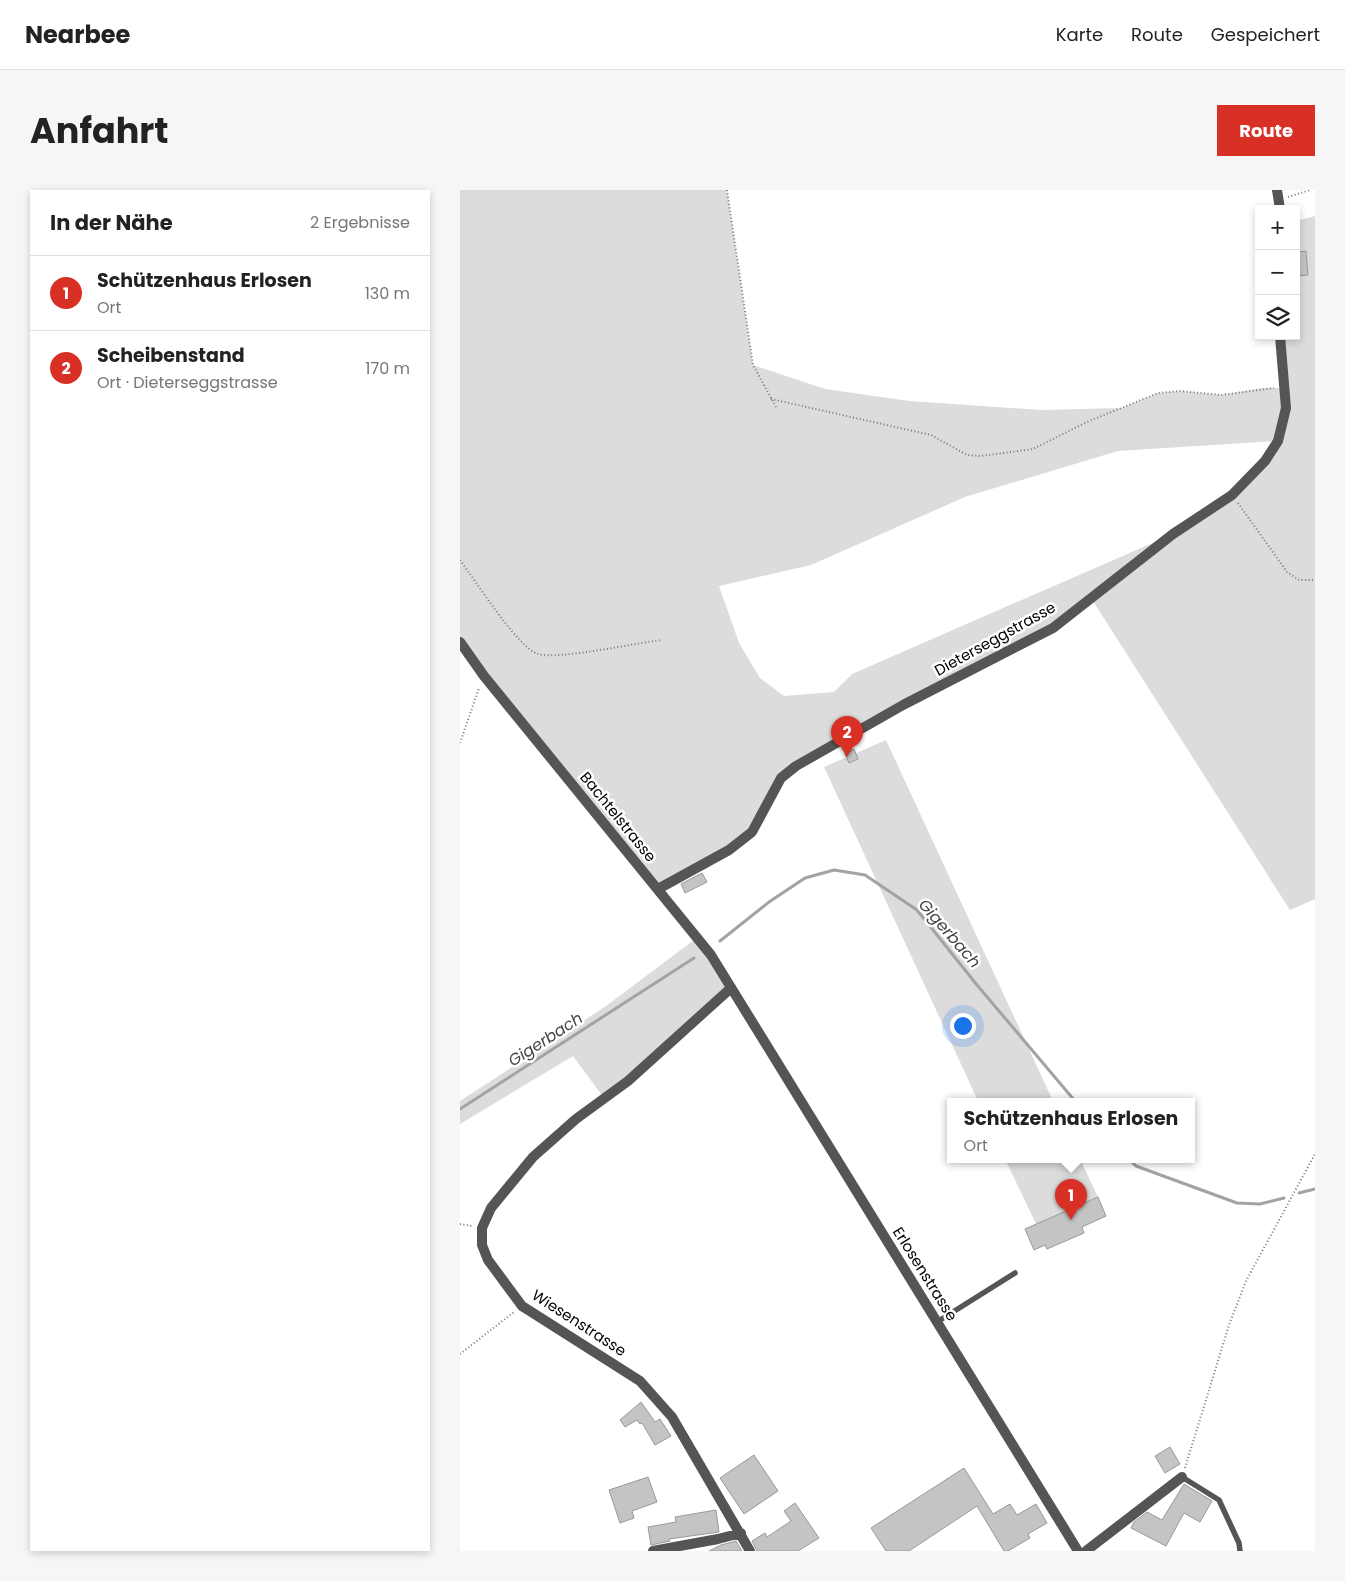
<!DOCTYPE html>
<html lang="de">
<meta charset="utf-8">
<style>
:root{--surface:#fff;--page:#f6f6f6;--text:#222;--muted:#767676;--line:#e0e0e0;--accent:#d93025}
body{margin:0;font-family:Poppins,sans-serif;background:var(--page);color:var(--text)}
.controls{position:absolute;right:15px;top:15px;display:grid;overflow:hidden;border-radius:0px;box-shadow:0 2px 8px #0003}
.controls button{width:45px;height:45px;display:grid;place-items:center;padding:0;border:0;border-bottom:1px solid var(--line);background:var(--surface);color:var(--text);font:25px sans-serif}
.you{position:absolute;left:502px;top:835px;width:18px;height:18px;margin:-12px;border:4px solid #fff;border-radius:50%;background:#1a73e8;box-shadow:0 0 0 8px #1a73e833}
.badge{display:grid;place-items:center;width:32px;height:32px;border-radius:50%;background:var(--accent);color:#fff;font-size:16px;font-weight:700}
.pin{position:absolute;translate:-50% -41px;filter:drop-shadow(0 1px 2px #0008)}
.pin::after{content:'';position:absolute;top:26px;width:18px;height:15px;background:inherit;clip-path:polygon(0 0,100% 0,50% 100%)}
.popup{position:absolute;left:487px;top:908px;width:248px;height:65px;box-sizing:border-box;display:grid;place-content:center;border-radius:0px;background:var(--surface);filter:drop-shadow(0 1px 4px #0005);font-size:16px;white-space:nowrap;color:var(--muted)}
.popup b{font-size:19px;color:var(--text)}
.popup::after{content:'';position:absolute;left:50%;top:100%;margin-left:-10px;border:10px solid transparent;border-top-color:var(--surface)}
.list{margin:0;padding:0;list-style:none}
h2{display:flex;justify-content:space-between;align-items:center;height:65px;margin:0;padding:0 20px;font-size:21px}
h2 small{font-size:16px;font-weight:400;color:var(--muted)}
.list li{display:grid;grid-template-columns:32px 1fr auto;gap:15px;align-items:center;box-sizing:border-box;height:75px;padding:0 20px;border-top:1px solid var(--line)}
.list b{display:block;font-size:19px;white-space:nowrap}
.list p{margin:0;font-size:16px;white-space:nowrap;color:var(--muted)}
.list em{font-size:16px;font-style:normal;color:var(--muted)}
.icon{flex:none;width:28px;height:28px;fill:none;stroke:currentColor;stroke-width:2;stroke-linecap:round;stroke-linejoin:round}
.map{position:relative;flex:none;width:855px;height:1361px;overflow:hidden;border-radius:0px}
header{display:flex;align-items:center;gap:30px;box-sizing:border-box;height:70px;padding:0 25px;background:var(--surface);border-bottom:1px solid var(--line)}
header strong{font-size:24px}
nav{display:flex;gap:28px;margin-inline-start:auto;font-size:18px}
.intro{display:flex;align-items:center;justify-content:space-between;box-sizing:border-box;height:120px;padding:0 30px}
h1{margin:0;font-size:35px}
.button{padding:12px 22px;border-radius:0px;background:var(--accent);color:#fff;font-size:18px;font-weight:700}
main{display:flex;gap:30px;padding:0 30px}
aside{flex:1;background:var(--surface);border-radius:0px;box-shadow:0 2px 8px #0003}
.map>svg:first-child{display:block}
</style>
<header>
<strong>Nearbee</strong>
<nav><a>Karte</a><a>Route</a><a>Gespeichert</a></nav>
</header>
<div class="intro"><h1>Anfahrt</h1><a class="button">Route</a></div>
<main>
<aside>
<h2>In der Nähe<small>2 Ergebnisse</small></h2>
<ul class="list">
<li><span class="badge">1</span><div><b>Schützenhaus Erlosen</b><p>Ort</p></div><em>130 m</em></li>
<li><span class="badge">2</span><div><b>Scheibenstand</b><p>Ort · Dieterseggstrasse</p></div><em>170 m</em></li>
</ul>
</aside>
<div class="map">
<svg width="855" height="1361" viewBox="0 0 855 1361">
<rect width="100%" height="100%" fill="#fff"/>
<path fill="#dcdcdc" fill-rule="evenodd" d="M0 0H267L293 175 365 199 449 211 581 220 662 218 698 203 720 201 761 205 803 198H824L820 146H836V31L855 26V709L830 720 631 408 593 438 443 515 321 588 292 642 198 699 0 452ZM817 251 772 305 713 344 392 484 374 502 324 506 300 488 279 453 259 396 351 375 505 307 658 261Z
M426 550 593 911H518L364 577Z
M238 747 271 798 144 908 113 866 0 934V911L146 816Z
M545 969H620L638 1007 576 1034Z"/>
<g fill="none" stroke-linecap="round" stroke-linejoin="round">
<path stroke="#a3a3a3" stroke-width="3" d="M260 751 309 712 345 688 374 680 405 685 457 720 517 795 615 911
M0 919 234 768
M669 969 676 976 777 1013 800 1014 824 1008
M839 1003 855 999"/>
</g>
<path fill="#c4c4c4" stroke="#999" d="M846 61 848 85 836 86V62Z
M394 559 398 569 389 573 385 564Z
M242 683 247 692 225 703 221 694Z
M638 1007 646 1026 622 1037 624 1043 587 1059 585 1055 574 1060 565 1039Z
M181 1212 195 1232 200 1229 211 1246 195 1255 182 1233 180 1234 177 1230 165 1237 160 1230Z
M710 1257 720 1274 705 1283 695 1266Z
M294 1265 318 1301 284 1324 260 1288Z
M504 1278 533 1324 550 1314 557 1325 576 1314 587 1333 568 1344 570 1348 548 1361H544L517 1316 449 1361H426L411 1338Z
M188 1287 197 1312 172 1321 174 1328 160 1333 149 1300Z
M724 1294 752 1311 740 1332 724 1323 706 1356 671 1338 674 1332 687 1322 702 1330Z
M335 1313 359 1348 338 1361H297L292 1351 305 1343 307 1347 331 1331 324 1321Z
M256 1320 259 1342 209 1349 210 1351 191 1355 188 1337 216 1332 215 1327Z
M276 1351 282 1361H249L261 1355Z"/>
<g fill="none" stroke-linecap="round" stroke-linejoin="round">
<path stroke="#777" stroke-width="2" stroke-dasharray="1 2.5" stroke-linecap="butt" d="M267 0 293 175 316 217
M828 7 850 0
M311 209 471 245 507 265 521 266 573 259 627 232 698 203 720 201 761 205 814 198
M778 313 827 382 839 390H855
M0 370C15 390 58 458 78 464 98 470 176 453 201 450
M0 553 19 498
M0 1034 12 1036
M0 1164 54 1122
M725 1278 769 1135 786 1091 855 964"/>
<path stroke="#555" stroke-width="5.5" d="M477 1132 555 1083
M722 1287 759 1310 779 1353 780 1361"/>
<path stroke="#555" stroke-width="10" d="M817 0 820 19
M198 699 269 660 292 642 321 588 336 576 443 515 593 438 713 344 772 305 805 271 818 251 826 218 820 146
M271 798 168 891 116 929 73 967 31 1018 22 1038V1055L28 1070 62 1116 180 1191 212 1227 290 1361
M193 1361 258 1349 281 1343
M626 1361 722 1287"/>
<path stroke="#555" stroke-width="10" d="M0 452 24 486 251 765 618 1361"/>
</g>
<g text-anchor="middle" stroke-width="5" stroke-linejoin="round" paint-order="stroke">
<g font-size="15" fill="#000" stroke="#fff">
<text transform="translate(535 449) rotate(-29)" y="5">Dieterseggstrasse</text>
<text transform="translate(158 627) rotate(51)" y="5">Bachtelstrasse</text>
<text transform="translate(465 1084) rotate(58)" y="5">Erlosenstrasse</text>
<text transform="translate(119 1133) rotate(33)" y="5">Wiesenstrasse</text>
</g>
<g font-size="16" font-style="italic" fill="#444" stroke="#fff">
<text transform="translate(490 743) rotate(49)" y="6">Gigerbach</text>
<text transform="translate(85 849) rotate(-33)" y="6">Gigerbach</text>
</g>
</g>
</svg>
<div class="controls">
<button>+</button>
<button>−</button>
<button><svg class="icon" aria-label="layers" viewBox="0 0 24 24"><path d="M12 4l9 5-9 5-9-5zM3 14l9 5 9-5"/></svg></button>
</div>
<div class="you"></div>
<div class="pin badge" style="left:611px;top:1030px">1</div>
<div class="popup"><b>Schützenhaus Erlosen</b>Ort</div>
<div class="pin badge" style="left:387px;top:567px">2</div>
</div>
</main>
